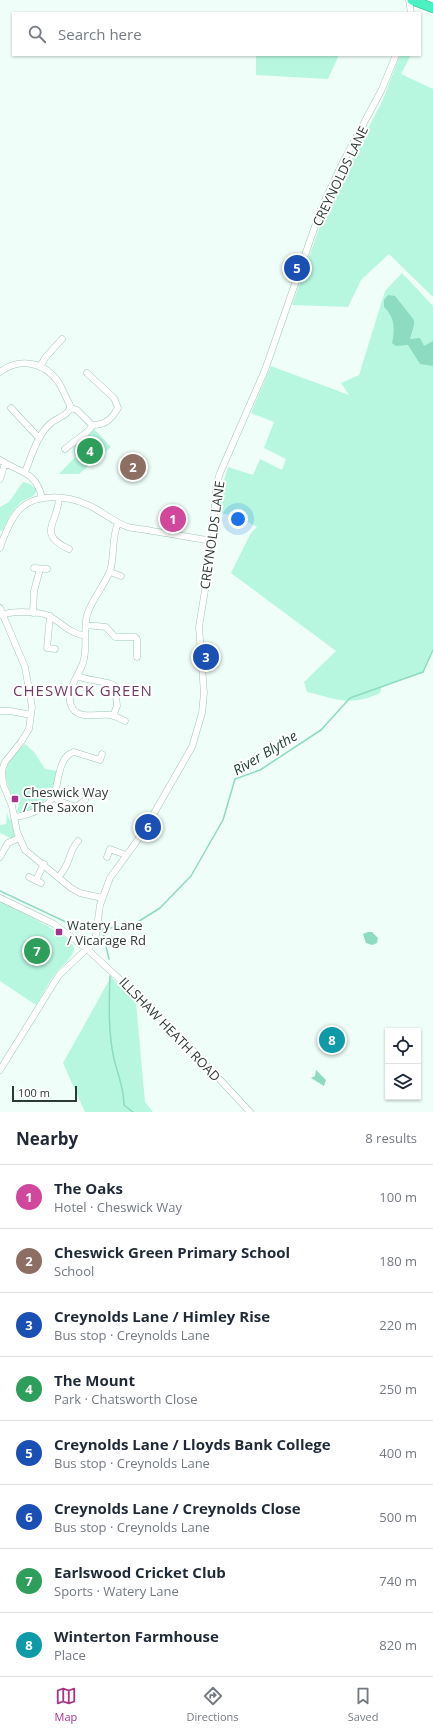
<!DOCTYPE html>
<meta charset="utf-8">
<style>
:root{--surface:#fff;--page:#f2f2f3;--text:#1f2937;--muted:#747a83;--line:#e0e1e3;--accent:#a6338d}
body{margin:0;font-family:"Open Sans",sans-serif;background:var(--page);color:var(--text)}
.controls{position:absolute;right:12px;bottom:12px;display:grid;overflow:hidden;border-radius:0px;box-shadow:0 1px 3px #0004}
.controls button{width:36px;height:36px;display:grid;place-items:center;padding:0;border:0;border-bottom:1px solid var(--line);background:var(--surface);color:var(--text);font:20px sans-serif}
.scale{position:absolute;left:12px;bottom:10px;width:65px;box-sizing:border-box;padding-left:4px;border:2px solid #2b3a35;border-top:0;font-size:11px;line-height:14px;white-space:nowrap;color:#2b3a35;-webkit-text-stroke:3px #fff;paint-order:stroke}
.you{position:absolute;left:238px;top:519px;width:14px;height:14px;margin:-10px;border:3px solid #fff;border-radius:50%;background:#1a73e8;box-shadow:0 0 0 6px #1a73e833}
.badge{display:grid;place-items:center;width:26px;height:26px;border-radius:50%;background:var(--accent);color:#fff;font-size:13px;font-weight:700}
.pin{position:absolute;translate:-50% -50%;border:2px solid #fff;box-shadow:0 1px 4px #0006}
.list{margin:0;padding:0;list-style:none}
h2{display:flex;justify-content:space-between;align-items:center;height:52px;margin:0;padding:0 16px;font-size:17px}
h2 small{font-size:13px;font-weight:400;color:var(--muted)}
.list li{display:grid;grid-template-columns:26px 1fr auto;gap:12px;align-items:center;box-sizing:border-box;height:64px;padding:0 16px;border-top:1px solid var(--line)}
.list b{display:block;font-size:15px;white-space:nowrap}
.list p{margin:0;font-size:13px;white-space:nowrap;color:var(--muted)}
.list em{font-size:13px;font-style:normal;color:var(--muted)}
.icon{flex:none;width:22px;height:22px;fill:none;stroke:currentColor;stroke-width:2;stroke-linecap:round;stroke-linejoin:round}
.map{position:relative;flex:none;width:433px;height:1112px;overflow:hidden}
.search{position:absolute;background:var(--surface);box-shadow:0 1px 3px #0004;left:12px;right:12px;top:12px;height:44px;display:flex;align-items:center;gap:10px;box-sizing:border-box;padding:0 14px;border-radius:0px;color:var(--muted);font-size:15px}
.sheet{height:564px;background:var(--surface)}
nav{display:flex;justify-content:space-around;align-items:center;box-sizing:border-box;height:56px;border-top:1px solid var(--line);background:var(--surface);font-size:11px;color:var(--muted)}
nav a{display:grid;justify-items:center;gap:2px}
nav .on{color:var(--accent)}
.map>svg:first-child{display:block}
</style>
<div class="map">
<svg width="433" height="1112" viewBox="0 0 433 1112">
<rect width="100%" height="100%" fill="#effef8"/>
<path fill="#b7f7e0" d="M256 55H339L328 79 256 75Z
M400 55H411L401 74 433 89V297L389 254 361 280 348 307 292 305 327 206 382 102Z
M402 273 433 306V650L423 672 382 686 380 693C350 707 337 699 307 692L304 682 336 651 231 573 251 533 257 527 238 517 221 513 222 487 228 467 253 475 260 459 282 470 286 459 264 448 274 422 251 413 271 366 349 395 341 383 359 375 385 291Z
M94 429 111 447 79 474H59L75 457 73 448Z
M23 482 30 484 36 489V492C33 498 26 498 21 502 12 510 7 521 2 531H0V507L9 502Z
M25 744 34 752 45 769 58 771C52 792 44 812 19 813L17 811 19 804 14 795 12 796C0 769 6 763 25 744Z
M7 813 9 819 12 820 15 835 13 839 0 833V825L6 824Z
M0 902C12 908 75 936 74 949 72 959 61 966 55 974 48 983 42 995 36 1005L0 981Z
M111 977 136 1003 145 1102 153 1112H85L63 1063Z"/>
<path fill="#8ddbc0" d="M388 295 395 296 414 320V325L410 339 420 338 424 346 433 341V366L420 364 408 345 396 346 392 343C395 330 395 317 384 307V300Z
M368 932H372L378 938 377 943 372 945 366 943 363 934Z
M316 1070 326 1080 324 1086 311 1078 315 1076Z"/>
<g fill="none" stroke-linecap="round" stroke-linejoin="round">
<path stroke="#8ddbc0" stroke-width="1.5" d="M0 891 85 931
M109 959 102 929 133 925 160 908 191 876 223 820 235 779 260 770 321 730 350 698 423 672 433 650
M110 976C109 1004 108 1032 114 1059 118 1075 124 1088 124 1105L133 1112"/>
<g stroke="#a0c5b7" stroke-width="7">
<path id="minor" d="M409 0 411 13
M40 367 45 358 62 339
M0 372C20 357 45 362 59 383 63 390 66 398 70 405 71 415 58 417 51 423 37 435 32 455 25 472
M11 408 39 438
M71 408 77 410 92 425C105 425 111 420 118 408L114 398 87 373
M65 449C72 442 91 432 92 425
M0 460C20 473 36 471 42 498
M0 479 5 463
M59 498C58 523 36 534 69 549
M118 523C111 540 115 555 110 571 104 586 92 599 87 615 83 631 88 647 83 663 78 677 63 694 73 709 81 720 99 713 111 715 116 716 120 719 125 721
M0 548C4 536 10 520 19 510 36 492 68 496 88 505 102 511 113 522 128 527 136 529 144 529 152 531 172 534 193 538 213 541
M34 568 47 569
M110 572 121 576
M0 608 25 667 32 707 29 729 21 742 5 762 2 770 3 784 12 806 17 832 25 850 71 888 80 893 102 898
M33 613 34 591 40 569
M2 615C11 611 40 611 49 616 62 623 69 633 85 636
M50 616 47 648 55 649
M86 625 106 627 115 637H135L137 639V657
M77 676C88 681 109 681 115 686L117 706 113 716
M0 711H10L31 715
M54 797 59 801 76 807 85 800
M14 817C27 816 49 808 54 795 59 783 58 756 74 752L100 760 102 754
M0 857 8 843 19 838
M107 857 110 849 126 855
M59 876C71 864 68 852 78 841
M29 877 41 883
M36 880 44 864
M0 898 54 924 87 949 170 1026 250 1112
M0 1070 59 975 93 943 96 935 100 905 110 878 142 834 192 747 202 713 204 693 199 627 213 541 216 486 220 473 265 370 321 209 342 164 382 89 396 55"/>
</g>
<g stroke="#3eb191" stroke-width="10">
<path id="highway" d="M412 0 433 8"/>
</g>
<use href="#minor" stroke="#fff" stroke-width="6"/>
<use href="#highway" stroke="#49f1c3" stroke-width="9"/>
</g>
<g fill="#a6338d" stroke="#fff" stroke-width="1.5">
<rect x="11" y="795" width="8" height="8" rx="2"/>
<rect x="55" y="928" width="8" height="8" rx="2"/>
</g>
<g text-anchor="middle" stroke-width="4" stroke-linejoin="round" paint-order="stroke">
<g font-size="13" fill="#2b3a35" stroke="#fff">
<text transform="translate(340 176) rotate(-64)" y="5">CREYNOLDS LANE</text>
<text transform="translate(212 535) rotate(-82)" y="5">CREYNOLDS LANE</text>
<text transform="translate(170 1029) rotate(46)" y="5">ILLSHAW HEATH ROAD</text>
</g>
<g font-size="13" fill="#2b3a35" stroke="#fff" text-anchor="start">
<text x="23" y="797">Cheswick Way<tspan x="23" dy="15">/ The Saxon</tspan></text>
<text x="67" y="930">Watery Lane<tspan x="67" dy="15">/ Vicarage Rd</tspan></text>
</g>
<g font-size="14" font-style="italic" fill="#1c4034" stroke="#fff">
<text transform="translate(265 753) rotate(-31)" y="5">River Blythe</text>
</g>
<g font-size="15" letter-spacing="1" fill="#733964" stroke="#fff">
<text x="83" y="696">CHESWICK GREEN</text>
</g>
</g>
</svg>
<div class="controls">
<button><svg class="icon" aria-label="locate" viewBox="0 0 24 24"><circle cx="12" cy="12" r="6"/><path d="M12 2v4M12 18v4M2 12h4M18 12h4"/></svg></button>
<button><svg class="icon" aria-label="layers" viewBox="0 0 24 24"><path d="M12 4l9 5-9 5-9-5zM3 14l9 5 9-5"/></svg></button>
</div>
<div class="scale">100 m</div>
<div class="you"></div>
<div class="pin badge" style="left:173px;top:519px;background:#d1479c">1</div>
<div class="pin badge" style="left:133px;top:467px;background:#8d6e63">2</div>
<div class="pin badge" style="left:206px;top:657px;background:#1a4fb4">3</div>
<div class="pin badge" style="left:90px;top:451px;background:#2e9e5b">4</div>
<div class="pin badge" style="left:297px;top:268px;background:#1a4fb4">5</div>
<div class="pin badge" style="left:148px;top:827px;background:#1a4fb4">6</div>
<div class="pin badge" style="left:37px;top:951px;background:#2e9e5b">7</div>
<div class="pin badge" style="left:332px;top:1040px;background:#0f9aa8">8</div>
<div class="search"><svg class="icon" aria-label="search" viewBox="0 0 24 24"><circle cx="10" cy="10" r="6"/><path d="M15 15l6 6"/></svg>Search here</div>
</div>
<section class="sheet">
<h2>Nearby<small>8 results</small></h2>
<ul class="list">
<li><span class="badge" style="background:#d1479c">1</span><div><b>The Oaks</b><p>Hotel · Cheswick Way</p></div><em>100 m</em></li>
<li><span class="badge" style="background:#8d6e63">2</span><div><b>Cheswick Green Primary School</b><p>School</p></div><em>180 m</em></li>
<li><span class="badge" style="background:#1a4fb4">3</span><div><b>Creynolds Lane / Himley Rise</b><p>Bus stop · Creynolds Lane</p></div><em>220 m</em></li>
<li><span class="badge" style="background:#2e9e5b">4</span><div><b>The Mount</b><p>Park · Chatsworth Close</p></div><em>250 m</em></li>
<li><span class="badge" style="background:#1a4fb4">5</span><div><b>Creynolds Lane / Lloyds Bank College</b><p>Bus stop · Creynolds Lane</p></div><em>400 m</em></li>
<li><span class="badge" style="background:#1a4fb4">6</span><div><b>Creynolds Lane / Creynolds Close</b><p>Bus stop · Creynolds Lane</p></div><em>500 m</em></li>
<li><span class="badge" style="background:#2e9e5b">7</span><div><b>Earlswood Cricket Club</b><p>Sports · Watery Lane</p></div><em>740 m</em></li>
<li><span class="badge" style="background:#0f9aa8">8</span><div><b>Winterton Farmhouse</b><p>Place</p></div><em>820 m</em></li>
</ul>
</section>
<nav>
<a class="on"><svg class="icon" aria-label="map" viewBox="0 0 24 24"><path d="M3 6l6-2 6 2 6-2v14l-6 2-6-2-6 2zM9 4v14M15 6v14"/></svg>Map</a>
<a><svg class="icon" aria-label="directions" viewBox="0 0 24 24"><path d="M12 3l9 9-9 9-9-9zM9 14v-3h6M13 9l2 2-2 2"/></svg>Directions</a>
<a><svg class="icon" aria-label="saved" viewBox="0 0 24 24"><path d="M7 4h10v16l-5-4-5 4z"/></svg>Saved</a>
</nav>
